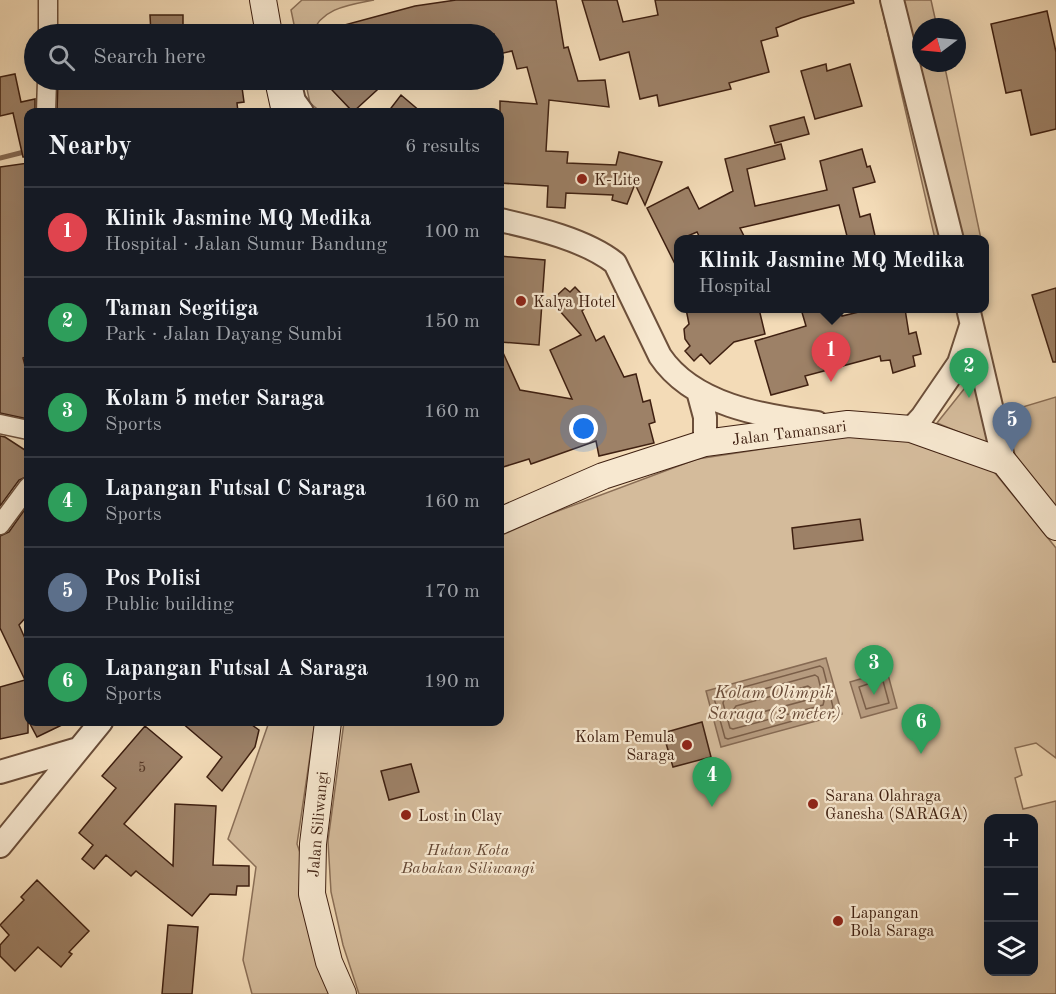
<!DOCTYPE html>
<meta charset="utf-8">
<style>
:root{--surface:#171b24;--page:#242831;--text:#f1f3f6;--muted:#9ea1a6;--line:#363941;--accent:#8c9099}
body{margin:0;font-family:"Old Standard TT",serif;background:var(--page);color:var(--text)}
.controls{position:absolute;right:18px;bottom:18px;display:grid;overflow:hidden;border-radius:12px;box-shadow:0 6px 24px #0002}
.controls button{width:54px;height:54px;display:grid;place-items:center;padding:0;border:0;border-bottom:2px solid var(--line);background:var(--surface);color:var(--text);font:30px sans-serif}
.compass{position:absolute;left:912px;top:18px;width:54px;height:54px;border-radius:50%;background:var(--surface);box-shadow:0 6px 24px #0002;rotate:254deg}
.you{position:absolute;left:584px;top:429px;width:21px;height:21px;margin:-15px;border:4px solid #fff;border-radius:50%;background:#1a73e8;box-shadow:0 0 0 9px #1a73e833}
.badge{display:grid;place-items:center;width:39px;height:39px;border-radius:50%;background:var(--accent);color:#fff;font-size:20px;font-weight:700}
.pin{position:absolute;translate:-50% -50px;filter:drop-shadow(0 2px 3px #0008)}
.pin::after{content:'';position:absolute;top:32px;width:21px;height:18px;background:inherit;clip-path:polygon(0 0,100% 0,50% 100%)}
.popup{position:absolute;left:674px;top:235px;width:315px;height:78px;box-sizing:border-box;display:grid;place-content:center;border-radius:12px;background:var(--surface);filter:drop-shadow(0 2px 4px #0005);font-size:20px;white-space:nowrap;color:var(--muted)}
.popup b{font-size:22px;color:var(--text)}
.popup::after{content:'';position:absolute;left:50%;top:100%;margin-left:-12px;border:12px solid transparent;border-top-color:var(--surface)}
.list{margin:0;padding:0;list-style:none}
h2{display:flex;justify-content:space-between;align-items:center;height:78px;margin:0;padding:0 24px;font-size:26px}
h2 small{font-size:20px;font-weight:400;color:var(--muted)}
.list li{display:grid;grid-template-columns:39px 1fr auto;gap:18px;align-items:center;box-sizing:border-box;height:90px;padding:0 24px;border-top:2px solid var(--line)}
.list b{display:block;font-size:22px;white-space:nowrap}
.list p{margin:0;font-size:20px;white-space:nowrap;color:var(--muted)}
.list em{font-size:20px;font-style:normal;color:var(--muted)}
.icon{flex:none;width:33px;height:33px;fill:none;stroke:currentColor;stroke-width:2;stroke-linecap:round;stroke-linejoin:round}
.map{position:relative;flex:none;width:1056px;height:994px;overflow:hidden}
.search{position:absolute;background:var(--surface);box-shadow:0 6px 24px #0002;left:24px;top:24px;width:480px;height:66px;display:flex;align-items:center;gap:15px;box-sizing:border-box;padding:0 21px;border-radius:33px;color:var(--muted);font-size:22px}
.panel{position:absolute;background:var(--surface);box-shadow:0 6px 24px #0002;left:24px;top:108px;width:480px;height:618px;border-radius:12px}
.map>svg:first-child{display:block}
</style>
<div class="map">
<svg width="1056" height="994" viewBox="0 0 1056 994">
<rect width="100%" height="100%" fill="#f3dbb7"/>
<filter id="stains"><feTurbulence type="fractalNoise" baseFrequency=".00333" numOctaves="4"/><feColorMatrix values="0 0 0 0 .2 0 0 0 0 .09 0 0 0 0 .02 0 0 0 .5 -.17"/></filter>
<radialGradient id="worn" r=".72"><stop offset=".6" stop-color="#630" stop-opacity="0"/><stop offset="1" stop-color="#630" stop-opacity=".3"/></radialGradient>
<path fill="#d4bb9b" stroke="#8a6e56" stroke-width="1.5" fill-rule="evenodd" d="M302 0H374C349 5 321 8 312 34H296L291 10Z
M880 0H896L951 239H935Z
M902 0H931L937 27H921V63H944L981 239H958Z
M305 80H323L353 112H321L310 103Z
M976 374 990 445 937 423Z
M1056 397V528L1004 462 993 416Z
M874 432 908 434 990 467 1056 548V758L1036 743 1015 748 1022 775 1015 778 1023 809 1056 801V994H359L343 945 331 892 328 841 344 722H500V536L542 517 697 459ZM988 818H1034V972H988Z
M269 722H315L297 844 349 994H252L243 960 256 867 228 839Z"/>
<path fill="#b69b7f" stroke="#866a53" stroke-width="1.5" d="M826 658 842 714 721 747 706 691Z
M887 671 897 708 861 718 850 682Z"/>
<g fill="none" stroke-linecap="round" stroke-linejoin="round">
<path stroke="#7a5e48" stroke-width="1.5" d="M820 666 823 668 833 707 832 710 728 739 725 738 714 698 715 695Z
M815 675 818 677 824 701 823 705 733 729 730 728 723 703 724 700Z
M880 680 883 681 889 703 866 709 859 687Z
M808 686 811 688 813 695 811 699 740 718 736 717 734 709 736 706Z"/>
<path stroke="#866a53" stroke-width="5" d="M0 158 28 151"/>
</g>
<path fill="#9d8167" stroke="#3f2011" stroke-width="1.5" d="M456 0H556L564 48 568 47 578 81 605 80 609 107 549 100 546 151 568 152 567 163 616 165 619 152 662 162 645 205 635 184 627 204 612 200 613 195 566 193 565 208 547 207 548 186 500 183V101L537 104 527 67 517 69 512 51 494 55V34H327L326 30 415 6Z
M582 0H617L623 22 658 15 655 0H853L854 3 801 18 776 28 778 36 761 41 769 72 729 83 731 89 659 106 657 95 640 99 629 52 600 60Z
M1047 11 1056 52V129L1031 135 1021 90 1006 93 991 24Z
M150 15H183V34H151Z
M826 64 827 71 850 64 862 106 815 119 801 71Z
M15 74 21 102 35 99V112H28V157H23L13 113 0 116V77Z
M58 80H241L244 102 237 103 238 112H57Z
M332 80H388L353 112 332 90 335 85Z
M401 95 421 112H388Z
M804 117 809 134 775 143 770 126Z
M781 144 785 159 747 169 755 206 827 190 820 161 862 149 867 167 870 166 875 182 853 188 860 217 870 214 876 240H848L839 205 740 228 746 240H701L697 232 678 240V270L647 208 688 187 699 209 733 191 725 159Z
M28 163V356L23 358 28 377V419L0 413V167Z
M500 256 545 260 539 345 500 342Z
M575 287 590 303 582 311 596 341 604 336 624 377 636 374 643 402 650 400 655 422 649 424 654 443 599 456 596 441 531 464 529 459 500 468V346L520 390 572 399 550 350 581 335 551 301 565 288 570 292Z
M1056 288V362H1053L1032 295Z
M686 309H759L765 334 734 342 710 364 701 354 694 361 685 351 690 346 685 339 684 329 689 324Z
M801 309H840L842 316 871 309H905L909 334 916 332 921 354 913 356 915 366 893 373 890 360 881 361 880 356 805 376 808 385 771 395 755 341 806 326Z
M0 436 5 437 28 452V476L19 480 0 506Z
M28 505V615L19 625 28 645V733L0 739V687L25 680 0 628V536L9 532Z
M860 519 863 540 794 549 792 528Z
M29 722H68L37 737Z
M181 722H248L259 730 255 747 222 791 207 777 222 757Z
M702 722 711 757 673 767 663 733Z
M145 726 182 757 124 824 173 866 175 804 216 806 213 865 249 866V886H237L236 895 210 894 192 916 136 871 131 876 106 855 94 869 82 859 93 845 79 833 116 788 102 776Z
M411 764 419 792 389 800 381 771Z
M37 880 89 931 69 952 72 954 61 967 38 947 15 971 0 956V945L9 935 0 925 24 900 21 897Z
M168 925 198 927 192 994H162Z"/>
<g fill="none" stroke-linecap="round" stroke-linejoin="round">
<g stroke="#6c4f3a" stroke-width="21">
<path id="minor" d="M48 34V0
M46 112 47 80
M0 424 28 430
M0 525 28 487"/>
</g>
<g stroke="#6c4f3a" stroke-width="26">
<path id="tertiary" d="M892 0 952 240
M289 80 294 101 302 112
M500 220C536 228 586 240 615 263L660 356C693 405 762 416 817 423
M968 308 1004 462
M698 391 705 417V443
M911 429 922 417 959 363 971 326
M0 772 78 749
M0 846 101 722"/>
</g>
<g stroke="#3f2011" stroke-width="28">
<path id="secondary" d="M263 0 269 34
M278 80 285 112
M500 521 603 476 705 443 848 424 911 429 1004 462 1056 527
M328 722 313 844 312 894 329 962 343 994"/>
</g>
<use href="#minor" stroke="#f7e8d0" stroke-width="18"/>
<use href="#tertiary" stroke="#f7e8d0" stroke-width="22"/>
<use href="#secondary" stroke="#f7e8d0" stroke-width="26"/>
</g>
<g fill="#8f2418" stroke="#f7e8d0" stroke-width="2">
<circle cx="582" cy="179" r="6"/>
<circle cx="521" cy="301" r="6"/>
<circle cx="687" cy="745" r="6"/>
<circle cx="813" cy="804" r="6"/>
<circle cx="406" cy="815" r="6"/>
<circle cx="838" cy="921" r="6"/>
</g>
<g text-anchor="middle" stroke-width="4.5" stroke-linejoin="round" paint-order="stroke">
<g font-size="14" fill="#563826">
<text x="142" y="772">5</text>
</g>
<g font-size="16" fill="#3f2011" stroke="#f7e8d0" text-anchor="start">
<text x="594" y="185">K-Lite</text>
<text x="533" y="307">Kalya Hotel</text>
<text x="675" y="742" text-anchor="end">Kolam Pemula<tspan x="675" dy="18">Saraga</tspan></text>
<text x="825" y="801">Sarana Olahraga<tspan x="825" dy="18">Ganesha (SARAGA)</tspan></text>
<text x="418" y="821">Lost in Clay</text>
<text x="850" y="918">Lapangan<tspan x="850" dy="18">Bola Saraga</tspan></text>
</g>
<g font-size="16" fill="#3f2011" stroke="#f7e8d0">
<text transform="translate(789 432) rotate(-7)" y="6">Jalan Tamansari</text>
<text transform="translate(317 824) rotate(-85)" y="6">Jalan Siliwangi</text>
</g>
<g font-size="16" font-style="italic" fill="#644734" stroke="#f7e8d0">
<text x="468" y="855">Hutan Kota<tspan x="468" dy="18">Babakan Siliwangi</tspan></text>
</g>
<g font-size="18" font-style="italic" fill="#694b38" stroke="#f7e8d0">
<text x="774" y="698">Kolam Olimpik<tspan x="774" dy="21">Saraga (2 meter)</tspan></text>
</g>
</g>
<rect width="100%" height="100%" filter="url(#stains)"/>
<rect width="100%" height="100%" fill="url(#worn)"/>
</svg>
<div class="controls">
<button>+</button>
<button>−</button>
<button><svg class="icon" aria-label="layers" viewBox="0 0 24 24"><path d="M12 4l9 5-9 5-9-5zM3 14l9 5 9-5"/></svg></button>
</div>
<svg class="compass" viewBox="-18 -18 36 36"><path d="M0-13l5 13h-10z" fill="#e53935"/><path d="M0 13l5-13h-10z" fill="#9ea1a6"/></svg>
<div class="you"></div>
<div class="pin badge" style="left:831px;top:382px;background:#e0444e">1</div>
<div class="popup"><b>Klinik Jasmine MQ Medika</b>Hospital</div>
<div class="pin badge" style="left:969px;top:398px;background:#2e9e5b">2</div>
<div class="pin badge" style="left:874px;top:695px;background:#2e9e5b">3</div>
<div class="pin badge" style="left:712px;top:807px;background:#2e9e5b">4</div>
<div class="pin badge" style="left:1012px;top:452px;background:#5c6f8a">5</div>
<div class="pin badge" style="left:921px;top:754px;background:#2e9e5b">6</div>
<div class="search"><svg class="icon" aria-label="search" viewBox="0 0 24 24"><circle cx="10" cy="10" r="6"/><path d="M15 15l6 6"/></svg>Search here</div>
<section class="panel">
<h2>Nearby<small>6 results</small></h2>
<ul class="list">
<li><span class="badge" style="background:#e0444e">1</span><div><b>Klinik Jasmine MQ Medika</b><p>Hospital · Jalan Sumur Bandung</p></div><em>100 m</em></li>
<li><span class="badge" style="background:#2e9e5b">2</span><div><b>Taman Segitiga</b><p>Park · Jalan Dayang Sumbi</p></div><em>150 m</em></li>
<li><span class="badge" style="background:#2e9e5b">3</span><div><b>Kolam 5 meter Saraga</b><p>Sports</p></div><em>160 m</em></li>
<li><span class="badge" style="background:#2e9e5b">4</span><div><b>Lapangan Futsal C Saraga</b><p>Sports</p></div><em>160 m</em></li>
<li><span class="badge" style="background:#5c6f8a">5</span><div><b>Pos Polisi</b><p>Public building</p></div><em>170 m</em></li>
<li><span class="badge" style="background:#2e9e5b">6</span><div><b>Lapangan Futsal A Saraga</b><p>Sports</p></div><em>190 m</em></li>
</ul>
</section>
</div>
